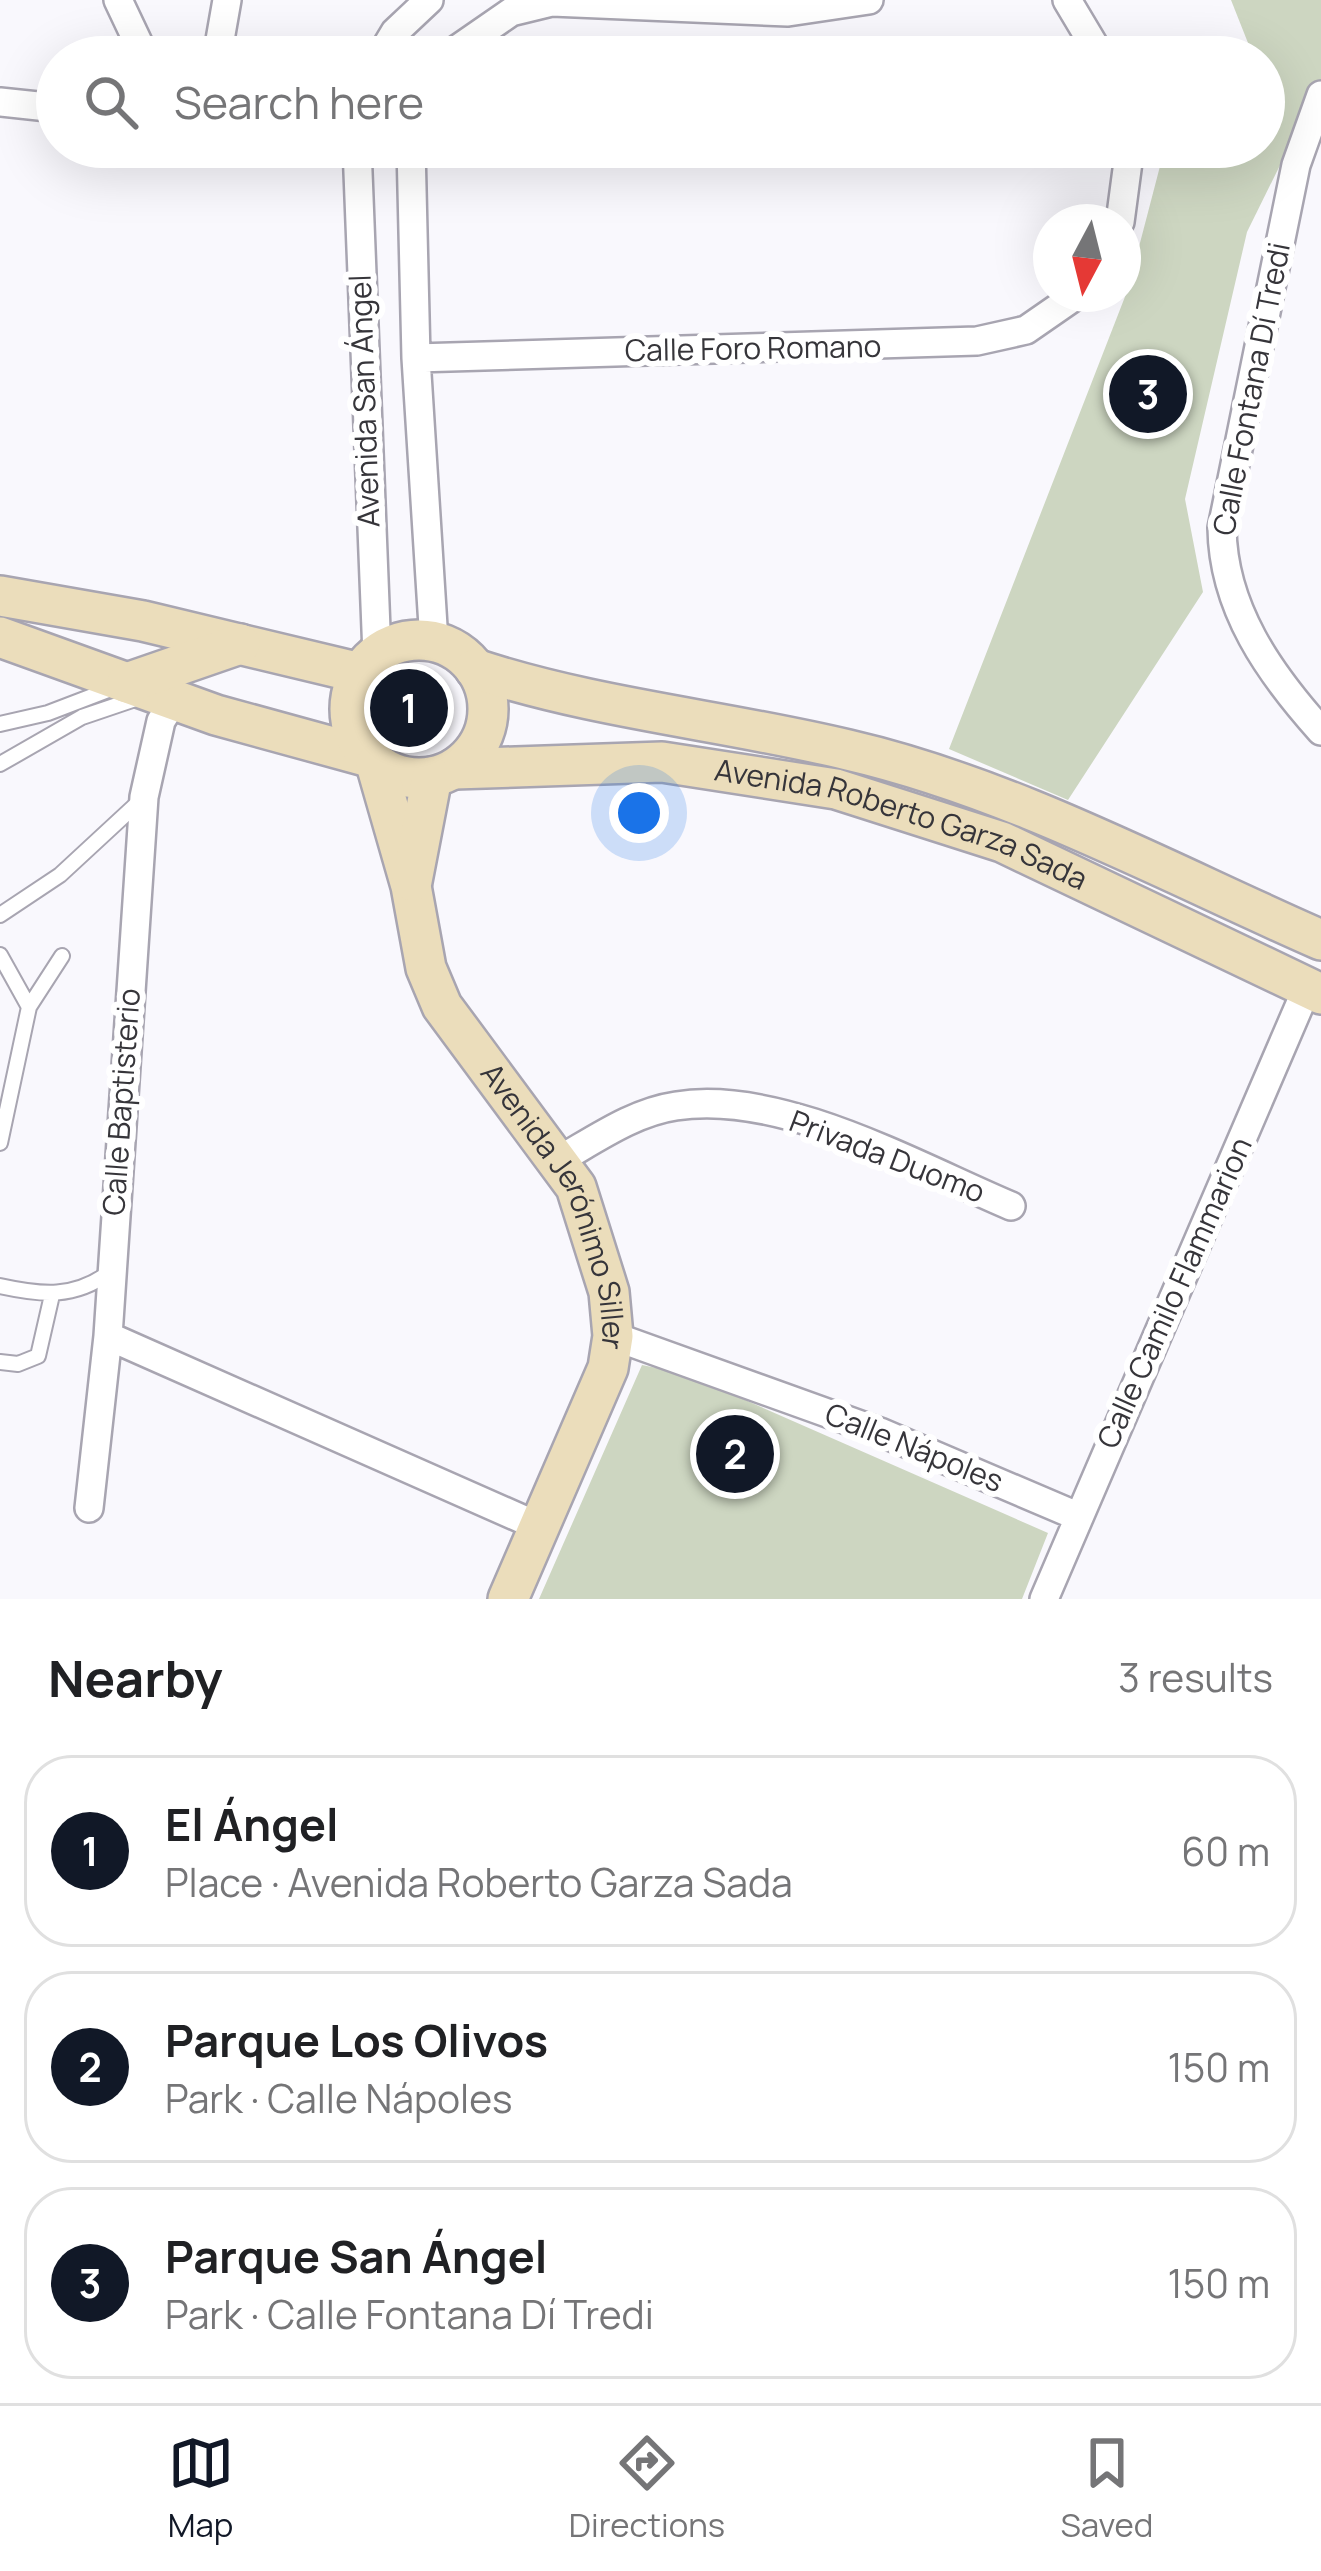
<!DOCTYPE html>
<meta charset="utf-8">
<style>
:root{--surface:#fff;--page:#f2f2f2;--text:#202124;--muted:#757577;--line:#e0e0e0;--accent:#111827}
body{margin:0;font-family:Manrope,sans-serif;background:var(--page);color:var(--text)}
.compass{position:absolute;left:1033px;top:204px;width:108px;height:108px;border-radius:50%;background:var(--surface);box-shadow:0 12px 48px #0002;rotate:187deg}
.you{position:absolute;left:639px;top:813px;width:42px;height:42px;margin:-30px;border:9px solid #fff;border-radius:50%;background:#1a73e8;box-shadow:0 0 0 18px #1a73e833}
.badge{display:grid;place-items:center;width:78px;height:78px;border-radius:50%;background:var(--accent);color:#fff;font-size:39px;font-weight:700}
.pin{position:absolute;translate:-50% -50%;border:6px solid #fff;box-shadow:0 3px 12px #0006}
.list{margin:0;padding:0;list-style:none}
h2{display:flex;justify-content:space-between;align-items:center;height:156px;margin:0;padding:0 48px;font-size:51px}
h2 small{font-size:39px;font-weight:400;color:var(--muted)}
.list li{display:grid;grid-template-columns:78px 1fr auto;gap:36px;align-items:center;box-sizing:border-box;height:192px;margin:0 24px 24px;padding:0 24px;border:3px solid var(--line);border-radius:48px}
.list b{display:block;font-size:45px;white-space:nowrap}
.list p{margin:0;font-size:39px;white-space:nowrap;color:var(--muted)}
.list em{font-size:39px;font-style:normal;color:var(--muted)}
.icon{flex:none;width:66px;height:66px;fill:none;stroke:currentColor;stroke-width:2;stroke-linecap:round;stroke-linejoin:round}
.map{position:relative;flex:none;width:1321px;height:1599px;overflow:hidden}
.search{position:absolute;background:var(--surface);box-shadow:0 12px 48px #0002;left:36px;right:36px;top:36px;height:132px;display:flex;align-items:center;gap:30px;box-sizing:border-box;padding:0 42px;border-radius:66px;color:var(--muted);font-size:45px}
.sheet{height:804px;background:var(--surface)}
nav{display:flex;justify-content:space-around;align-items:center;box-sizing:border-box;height:168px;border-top:3px solid var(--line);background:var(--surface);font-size:33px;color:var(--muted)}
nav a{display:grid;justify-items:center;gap:6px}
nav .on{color:var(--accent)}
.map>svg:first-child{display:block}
</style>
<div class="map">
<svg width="1321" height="1599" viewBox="0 0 1321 1599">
<rect width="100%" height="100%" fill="#f9f8fd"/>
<path fill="#cdd6c1" d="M1231 0H1321V82L1247 232 1185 499 1203 592 1068 800 949 749 1128 289 1165 147H1264V57H1248L1252 53Z
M642 1365 686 1374 1048 1533 1022 1599H539Z"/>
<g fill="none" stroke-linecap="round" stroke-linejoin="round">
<g stroke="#a8a5b1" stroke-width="18">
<path id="lane" d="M0 724 48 713 116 687
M0 764 82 717 141 697
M0 915 60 875 140 801
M0 955 29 1007
M0 1143 29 1007 62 956
M0 1286C41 1295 74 1299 110 1272
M0 1362 18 1364 38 1356 52 1295"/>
</g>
<g stroke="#a8a5b1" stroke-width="32">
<path id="street" d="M118 0 145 57
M1067 0 1101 57
M217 57 227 0
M380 57 395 32 429 0
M446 57 511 12 552 2 788 12 869 0
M1321 95 1296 165 1222 528C1223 608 1269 673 1321 731
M0 102 57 108
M357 147 377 655
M411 147 416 358 434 642
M1120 222 1130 147
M416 358 977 341 1026 330 1078 294
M559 1160C596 1139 634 1112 676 1106 781 1089 916 1166 1011 1206
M108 1336 540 1527
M613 1336 880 1432 1077 1516
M89 1508 108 1336 144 797 161 721 174 700
M1044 1599 1307 988"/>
</g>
<g stroke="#a8a5b1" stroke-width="44">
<g id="secondary">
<path d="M0 596 143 621 360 673"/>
<path d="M0 637 216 715 369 757"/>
<circle cx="419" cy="709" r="69"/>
<path d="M475 669C597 709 723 720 848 750 1012 788 1168 873 1321 940"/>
<path d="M127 683 240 644"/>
<path id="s1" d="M376 764 411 886 426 968 442 1006 576 1187 609 1292 613 1336 608 1368 508 1599"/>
<path id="s2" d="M454 769 662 762 836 789 1002 842 1321 994"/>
<path d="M412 881 432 777"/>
</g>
</g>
<use href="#lane" stroke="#fff" stroke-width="14"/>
<use href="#street" stroke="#fff" stroke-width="27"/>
<use href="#secondary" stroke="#ebddbb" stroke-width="39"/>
</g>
<g text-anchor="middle" stroke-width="12" stroke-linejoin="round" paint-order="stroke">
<g font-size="30" fill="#36353a" stroke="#fff">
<text transform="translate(753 349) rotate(-1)" y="10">Calle Foro Romano</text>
<text transform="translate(1252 389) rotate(-79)" y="10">Calle Fontana Dí Tredi</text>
<text transform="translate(365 401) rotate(-92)" y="10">Avenida San Ángel</text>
<text dy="10" stroke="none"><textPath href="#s2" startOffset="456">Avenida Roberto Garza Sada</textPath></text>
<text transform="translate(122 1102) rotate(-86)" y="10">Calle Baptisterio</text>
<text transform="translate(887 1157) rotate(21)" y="10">Privada Duomo</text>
<text dy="10" stroke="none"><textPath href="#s1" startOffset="486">Avenida Jerónimo Siller</textPath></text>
<text transform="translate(1175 1293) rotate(-66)" y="10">Calle Camilo Flammarion</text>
<text transform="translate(914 1448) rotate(22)" y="10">Calle Nápoles</text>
</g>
</g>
</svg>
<svg class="compass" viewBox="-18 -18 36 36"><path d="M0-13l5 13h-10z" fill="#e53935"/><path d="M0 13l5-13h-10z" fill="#757577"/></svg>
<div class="you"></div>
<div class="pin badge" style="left:409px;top:708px">1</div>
<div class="pin badge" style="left:735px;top:1454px">2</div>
<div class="pin badge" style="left:1148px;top:394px">3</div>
<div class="search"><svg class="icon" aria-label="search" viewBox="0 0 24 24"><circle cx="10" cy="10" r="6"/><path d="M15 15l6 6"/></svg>Search here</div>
</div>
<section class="sheet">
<h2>Nearby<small>3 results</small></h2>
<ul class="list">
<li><span class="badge">1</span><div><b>El Ángel</b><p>Place · Avenida Roberto Garza Sada</p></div><em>60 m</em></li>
<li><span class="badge">2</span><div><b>Parque Los Olivos</b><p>Park · Calle Nápoles</p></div><em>150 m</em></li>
<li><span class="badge">3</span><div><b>Parque San Ángel</b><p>Park · Calle Fontana Dí Tredi</p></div><em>150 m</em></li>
</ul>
</section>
<nav>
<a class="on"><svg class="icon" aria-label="map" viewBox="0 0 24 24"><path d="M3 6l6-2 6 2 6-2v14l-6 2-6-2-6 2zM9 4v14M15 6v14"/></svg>Map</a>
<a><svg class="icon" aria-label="directions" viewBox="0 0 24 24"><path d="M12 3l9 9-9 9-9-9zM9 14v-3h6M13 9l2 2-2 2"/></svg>Directions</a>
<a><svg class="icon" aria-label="saved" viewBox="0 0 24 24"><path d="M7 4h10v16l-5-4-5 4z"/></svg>Saved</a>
</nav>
